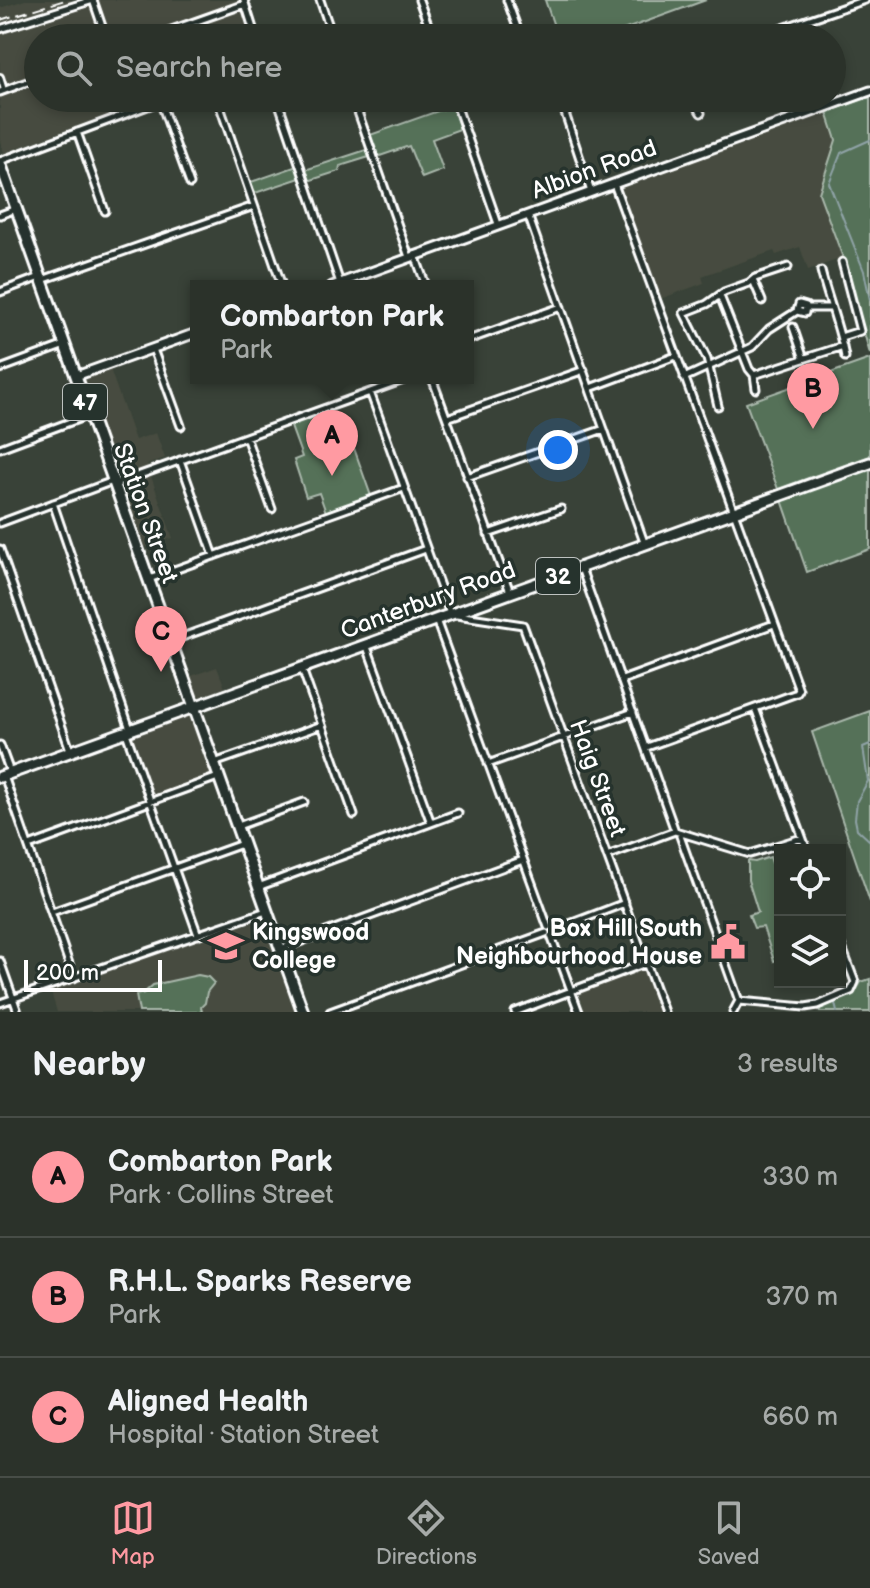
<!DOCTYPE html>
<meta charset="utf-8">
<style>
:root{--surface:#2b322a;--page:#373e36;--text:#f1f3f6;--muted:#a6aaa8;--line:#474d47;--accent:#ff9aa2}
body{margin:0;font-family:"Balsamiq Sans",sans-serif;background:var(--page);color:var(--text)}
.controls{position:absolute;right:24px;bottom:24px;display:grid;overflow:hidden;border-radius:0px;box-shadow:0 4px 12px #0003}
.controls button{width:72px;height:72px;display:grid;place-items:center;padding:0;border:0;border-bottom:2px solid var(--line);background:var(--surface);color:var(--text);font:40px sans-serif}
.scale{position:absolute;left:24px;bottom:20px;width:138px;box-sizing:border-box;padding-left:8px;border:4px solid #fff;border-top:0;font-size:22px;line-height:28px;white-space:nowrap;color:#fff;-webkit-text-stroke:6px #26332d;paint-order:stroke}
.you{position:absolute;left:558px;top:450px;width:28px;height:28px;margin:-20px;border:6px solid #fff;border-radius:50%;background:#1a73e8;box-shadow:0 0 0 12px #1a73e833}
.badge{display:grid;place-items:center;width:52px;height:52px;border-radius:50%;background:var(--accent);color:#111;font-size:26px;font-weight:700}
.pin{position:absolute;translate:-50% -66px;filter:drop-shadow(0 2px 4px #0008)}
.pin::after{content:'';position:absolute;top:42px;width:28px;height:24px;background:inherit;clip-path:polygon(0 0,100% 0,50% 100%)}
.popup{position:absolute;left:190px;top:280px;width:284px;height:104px;box-sizing:border-box;display:grid;place-content:center;border-radius:0px;background:var(--surface);filter:drop-shadow(0 2px 6px #0005);font-size:26px;white-space:nowrap;color:var(--muted)}
.popup b{font-size:30px;color:var(--text)}
.popup::after{content:'';position:absolute;left:50%;top:100%;margin-left:-16px;border:16px solid transparent;border-top-color:var(--surface)}
.list{margin:0;padding:0;list-style:none}
h2{display:flex;justify-content:space-between;align-items:center;height:104px;margin:0;padding:0 32px;font-size:34px}
h2 small{font-size:26px;font-weight:400;color:var(--muted)}
.list li{display:grid;grid-template-columns:52px 1fr auto;gap:24px;align-items:center;box-sizing:border-box;height:120px;padding:0 32px;border-top:2px solid var(--line)}
.list b{display:block;font-size:30px;white-space:nowrap}
.list p{margin:0;font-size:26px;white-space:nowrap;color:var(--muted)}
.list em{font-size:26px;font-style:normal;color:var(--muted)}
.icon{flex:none;width:44px;height:44px;fill:none;stroke:currentColor;stroke-width:2;stroke-linecap:round;stroke-linejoin:round}
.map{position:relative;flex:none;width:870px;height:1012px;overflow:hidden}
.search{position:absolute;background:var(--surface);box-shadow:0 4px 12px #0003;left:24px;right:24px;top:24px;height:88px;display:flex;align-items:center;gap:20px;box-sizing:border-box;padding:0 28px;border-radius:44px;color:var(--muted);font-size:30px}
.sheet{height:464px;background:var(--surface)}
nav{display:flex;justify-content:space-around;align-items:center;box-sizing:border-box;height:112px;border-top:2px solid var(--line);background:var(--surface);font-size:22px;color:var(--muted)}
nav a{display:grid;justify-items:center;gap:4px}
nav .on{color:var(--accent)}
.map>svg:first-child{display:block}
</style>
<div class="map">
<svg width="870" height="1012" viewBox="0 0 870 1012">
<rect width="100%" height="100%" fill="#394238"/>
<filter id="ink" filterUnits="userSpaceOnUse"><feTurbulence type="fractalNoise" baseFrequency=".0125" numOctaves="2"/><feDisplacementMap in="SourceGraphic" scale="16" xChannelSelector="R" yChannelSelector="G"/><feConvolveMatrix kernelMatrix="1 2 1 2 8 2 1 2 1" color-interpolation-filters="sRGB"/></filter>
<g filter="url(#ink)">
<path fill="#464c3f" d="M25 0H238L251 38H38V98H153L4 153 0 141V8Z
M827 112 836 140 819 193 843 258 808 270 800 247 776 255 774 251 702 276 704 283 660 299 621 186Z
M110 369 135 440 156 433 165 458 147 465 173 538 143 548 84 378Z
M217 667 225 688 199 697 195 694 188 677Z
M189 712 212 776 152 797 131 734Z
M257 921 263 923 295 1012H57L50 989Z
M644 968 660 1012H585L579 993Z"/>
<path fill="#547158" stroke="#aab8ac" stroke-width="2" d="M545 0H706L601 38H558Z
M870 97V354L843 258 819 193 836 140 827 112Z
M452 106 460 129 432 139 443 170 422 178 409 146 377 157 370 135Z
M366 150 369 157 340 166 339 171 305 182 303 177 252 194 248 183 300 165 302 171Z
M870 359V456L778 489 746 403Z
M318 411 331 444 350 437 372 499 327 515 319 493 306 497 294 460 302 457 289 421Z
M870 468V549L807 572 782 500Z
M870 711V902L812 732Z
M770 857 780 886V959L774 961 763 927 754 928 749 915 758 912 748 880V861L755 862Z
M198 975 208 977 214 983 207 992 205 1003 201 1007 202 1012H139L136 995 144 993 153 985Z
M870 979V1012H820L818 1005 854 994 861 982Z"/>
<g fill="none" stroke-linecap="round" stroke-linejoin="round">
<path stroke="#90a3a7" stroke-width="2" d="M870 140 841 153 829 183 864 271 870 300
M870 744 863 747 868 781 857 801 855 819 857 829 870 841
M834 999 837 1012"/>
<g stroke="#fff" stroke-width="10">
<path id="pedestrian" d="M0 77 4 90"/>
</g>
<g stroke="#fff" stroke-width="11">
<path id="minor" d="M244 0 256 38
M320 0 333 38
M419 0 433 38
M507 0 521 38
M0 29 93 0 106 38
M149 38 245 4
M754 38 865 0
M0 92 38 78
M217 98 282 286
M277 98 340 283
M353 98 409 257
M454 98 498 224
M560 98 591 192
M692 98 701 113
M160 101 190 184
M563 104 581 98
M77 132 105 211
M0 161 169 98
M614 184 799 690 797 693 647 747
M0 215 16 209
M528 215 645 545
M415 255 426 286
M821 271C828 299 840 329 845 357
M42 280 254 206
M753 280 762 301
M0 292 40 277
M720 296 749 369 754 375 756 389
M807 308H831
M793 327 804 359
M841 337 860 331 842 262
M468 340 561 307
M153 349 181 426
M0 369 65 345
M754 375 843 346
M432 378 510 592
M684 378 752 347 769 329 797 311 799 304 806 306 805 313 797 311
M590 388 676 356
M370 392 450 614 523 625 664 1012
M718 406 707 359 684 313 707 304 724 292 749 283 755 278 788 267
M447 418 584 370
M246 437 272 509
M0 448 89 415
M180 460 214 556
M467 477 604 429
M115 484 409 378
M53 503 130 729
M0 523 113 481
M488 534 561 509
M0 549 70 750
M581 568 675 831
M149 579 404 488
M436 620 548 927
M171 641 426 549
M366 644 431 823
M302 669 354 815
M622 680 774 624
M755 708 807 850
M126 733 198 935
M0 745 10 772
M214 763 322 725
M488 764 633 712
M4 776 74 978
M238 826 304 802
M681 833 680 836 739 1001
M29 846 218 777
M607 856 675 831 750 854 802 838
M258 887 458 813
M52 912 242 844
M554 930 625 903
M551 936 579 1012
M280 949 523 860
M0 961 18 1012
M739 1001 805 1007 818 1005 851 991 855 982 840 942
M0 1003 266 911
M330 1012 546 933
M515 1012 646 963
M733 1012 739 1001"/>
</g>
<g stroke="#fff" stroke-width="13">
<path id="tertiary" d="M332 286 870 91
M76 376 196 333"/>
</g>
<g stroke="#fff" stroke-width="15">
<path id="primary" d="M0 163 303 1012
M0 777 870 463"/>
</g>
<use href="#pedestrian" stroke="#26332d" stroke-width="4"/>
<use href="#minor" stroke="#26332d" stroke-width="5"/>
<use href="#tertiary" stroke="#26332d" stroke-width="7"/>
<use href="#primary" stroke="#26332d" stroke-width="9"/>
<path stroke="#fff" stroke-width="2" stroke-dasharray="12 6" stroke-linecap="butt" d="M0 20 65 0"/>
</g>
</g>
<defs>
<g id="civic-bare" transform="scale(2.76)"><path d="M-.6-6.5H3V-4.5H.6V-3L4-1V1h2V6H-6V1h2V-1L-.6-3ZM-1.2 2.5V6h2.4V2.5Z" fill="#ff9aa2" stroke="#26332d" stroke-width="2.5" paint-order="stroke"/></g>
<g id="school-bare" transform="scale(2.76)"><path d="M0-5L7-2L0 1L-7-2ZM-4 1L0 2.5L4 1V4Q0 6-4 4Z" fill="#ff9aa2" stroke="#26332d" stroke-width="2.5" paint-order="stroke"/></g>
</defs>
<g fill-rule="evenodd">
<use href="#civic-bare" x="728" y="942"/>
<use href="#school-bare" x="226" y="946"/>
</g>
<g text-anchor="middle" stroke-width="7" stroke-linejoin="round" paint-order="stroke">
<g fill="#26332d" stroke="#bec2c0" stroke-width="2">
<rect x="63" y="384" width="44" height="36" rx="6"/>
<rect x="536" y="558" width="44" height="36" rx="6"/>
</g>
<g font-size="22" font-weight="bold" fill="#fff">
<text x="85" y="410">47</text>
<text x="558" y="584">32</text>
</g>
<g font-size="24" fill="#fff" stroke="#26332d">
<text transform="translate(594 169) rotate(-20)" y="8">Albion Road</text>
<text transform="translate(146 513) rotate(70)" y="8">Station Street</text>
<text transform="translate(428 600) rotate(-20)" y="8">Canterbury Road</text>
<text transform="translate(598 778) rotate(70)" y="8">Haig Street</text>
</g>
<g font-size="24" font-weight="bold" fill="#fff" stroke="#26332d" text-anchor="end">
<text x="702" y="936">Box Hill South<tspan x="702" dy="28">Neighbourhood House</tspan></text>
<text x="252" y="940" text-anchor="start">Kingswood<tspan x="252" dy="28">College</tspan></text>
</g>
</g>
</svg>
<div class="controls">
<button><svg class="icon" aria-label="locate" viewBox="0 0 24 24"><circle cx="12" cy="12" r="6"/><path d="M12 2v4M12 18v4M2 12h4M18 12h4"/></svg></button>
<button><svg class="icon" aria-label="layers" viewBox="0 0 24 24"><path d="M12 4l9 5-9 5-9-5zM3 14l9 5 9-5"/></svg></button>
</div>
<div class="scale">200 m</div>
<div class="you"></div>
<div class="pin badge" style="left:332px;top:476px">A</div>
<div class="popup"><b>Combarton Park</b>Park</div>
<div class="pin badge" style="left:813px;top:429px">B</div>
<div class="pin badge" style="left:161px;top:672px">C</div>
<div class="search"><svg class="icon" aria-label="search" viewBox="0 0 24 24"><circle cx="10" cy="10" r="6"/><path d="M15 15l6 6"/></svg>Search here</div>
</div>
<section class="sheet">
<h2>Nearby<small>3 results</small></h2>
<ul class="list">
<li><span class="badge">A</span><div><b>Combarton Park</b><p>Park · Collins Street</p></div><em>330 m</em></li>
<li><span class="badge">B</span><div><b>R.H.L. Sparks Reserve</b><p>Park</p></div><em>370 m</em></li>
<li><span class="badge">C</span><div><b>Aligned Health</b><p>Hospital · Station Street</p></div><em>660 m</em></li>
</ul>
</section>
<nav>
<a class="on"><svg class="icon" aria-label="map" viewBox="0 0 24 24"><path d="M3 6l6-2 6 2 6-2v14l-6 2-6-2-6 2zM9 4v14M15 6v14"/></svg>Map</a>
<a><svg class="icon" aria-label="directions" viewBox="0 0 24 24"><path d="M12 3l9 9-9 9-9-9zM9 14v-3h6M13 9l2 2-2 2"/></svg>Directions</a>
<a><svg class="icon" aria-label="saved" viewBox="0 0 24 24"><path d="M7 4h10v16l-5-4-5 4z"/></svg>Saved</a>
</nav>
